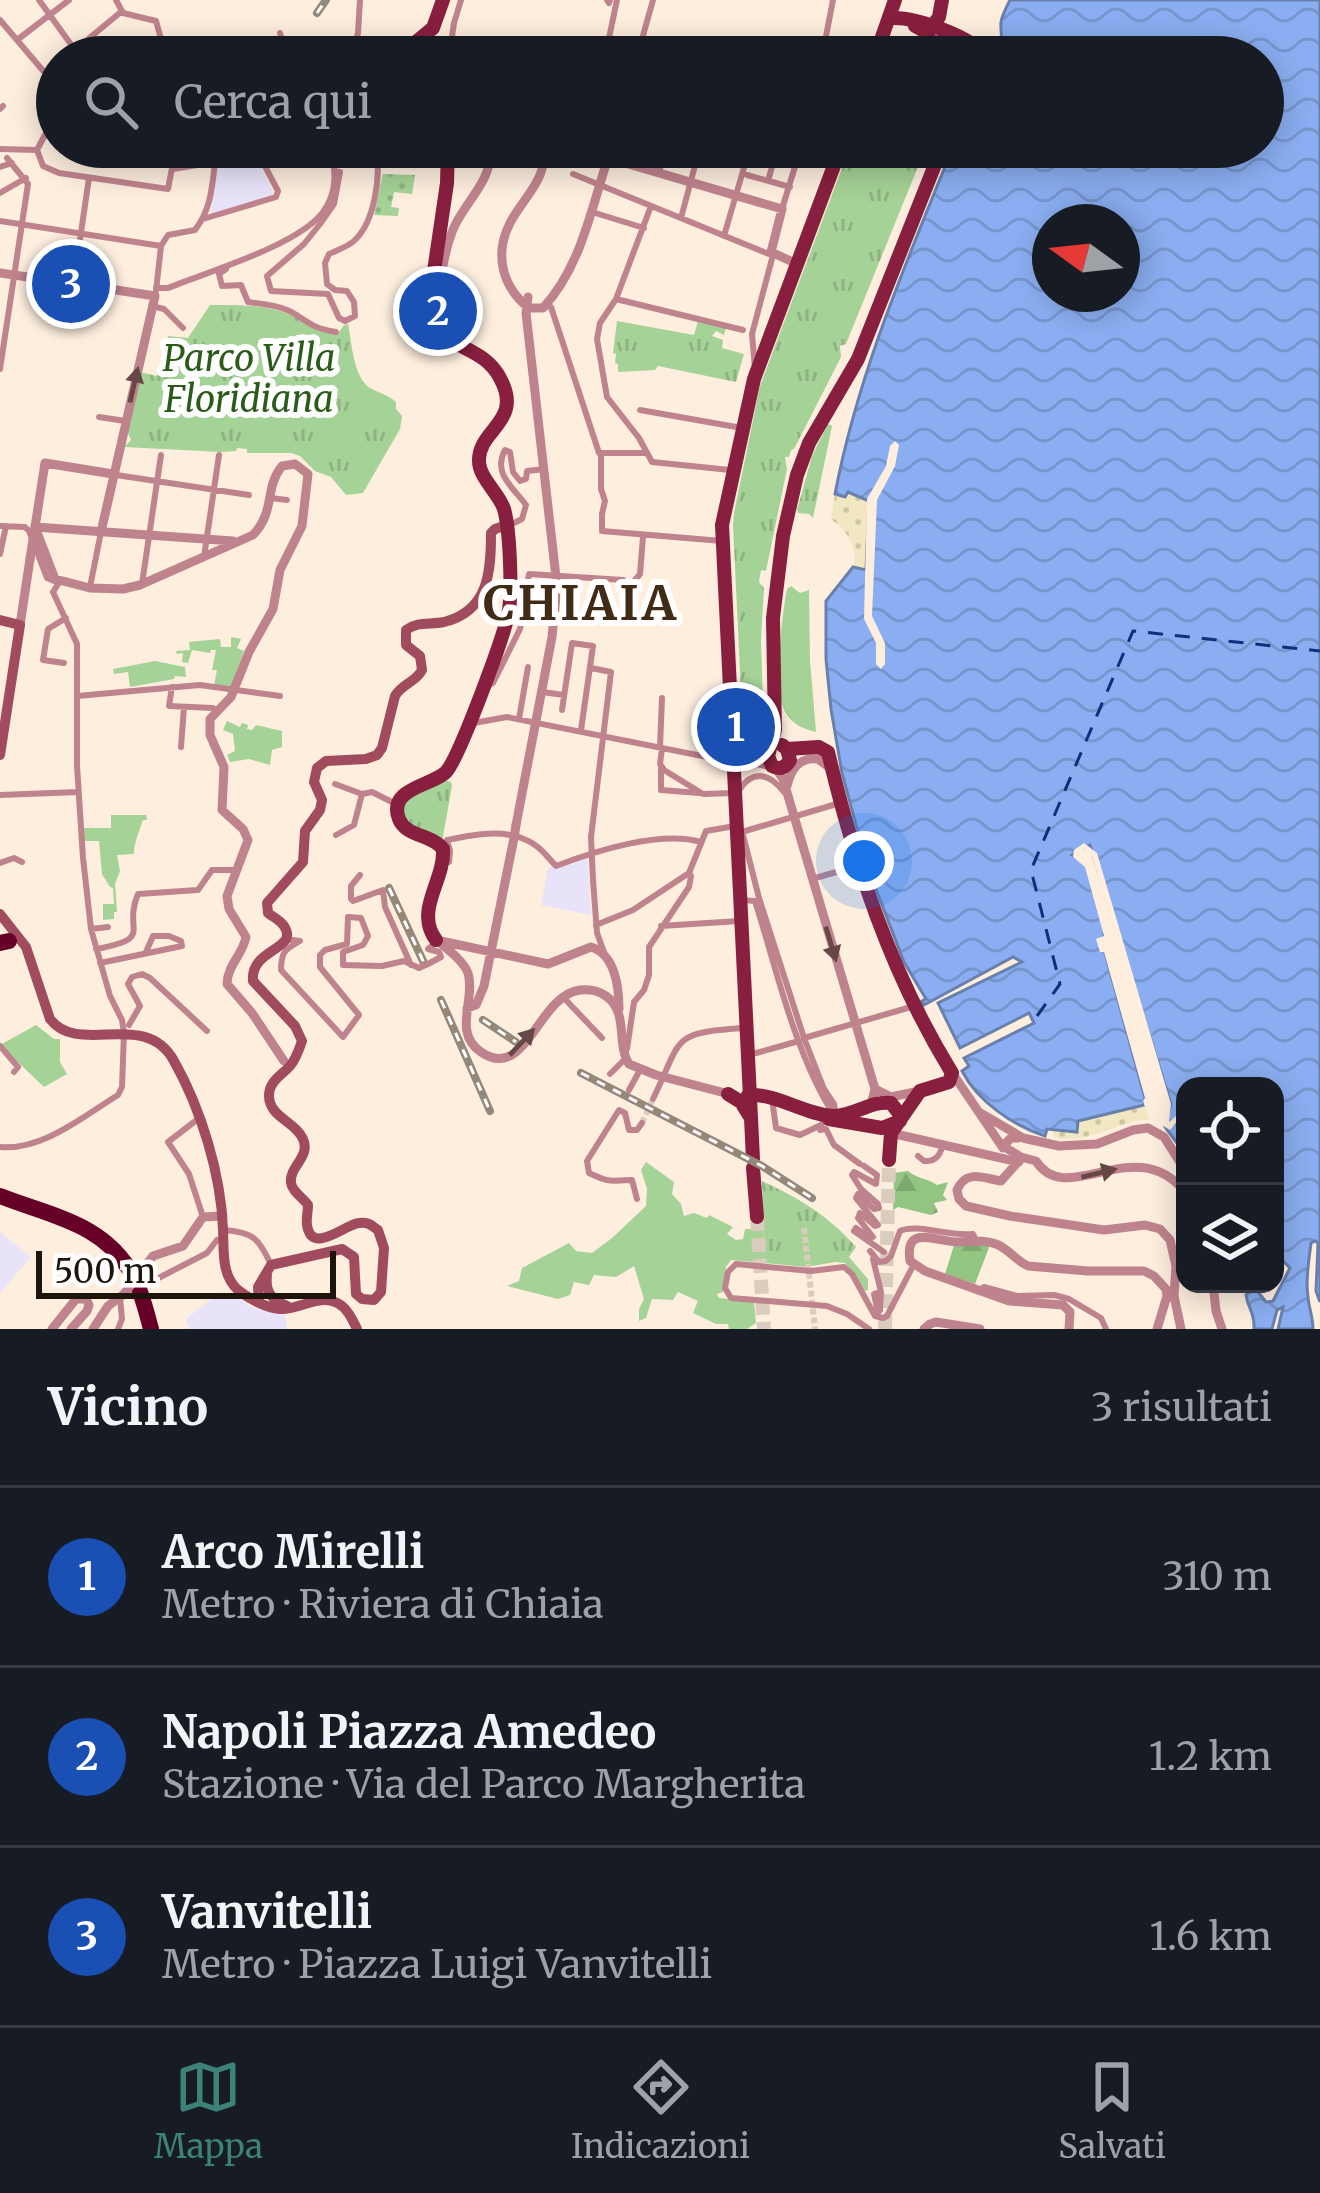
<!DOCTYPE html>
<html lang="it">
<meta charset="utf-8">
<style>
:root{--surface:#171b24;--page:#242831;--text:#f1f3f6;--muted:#9ea1a6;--line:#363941;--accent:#3c8277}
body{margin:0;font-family:Merriweather,serif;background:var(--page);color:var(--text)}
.controls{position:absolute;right:36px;bottom:36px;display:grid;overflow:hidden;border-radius:24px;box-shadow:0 6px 30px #0003}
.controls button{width:108px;height:108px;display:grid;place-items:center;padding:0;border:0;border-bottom:3px solid var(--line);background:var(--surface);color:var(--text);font:60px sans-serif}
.compass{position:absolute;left:1032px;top:204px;width:108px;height:108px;border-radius:50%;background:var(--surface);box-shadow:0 6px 30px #0003;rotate:285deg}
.scale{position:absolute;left:36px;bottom:30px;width:300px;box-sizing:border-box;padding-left:12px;border:6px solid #1d140b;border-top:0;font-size:33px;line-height:42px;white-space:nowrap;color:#1d140b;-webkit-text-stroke:9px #fefefe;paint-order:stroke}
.you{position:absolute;left:864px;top:861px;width:42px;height:42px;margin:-30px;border:9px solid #fff;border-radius:50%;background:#1a73e8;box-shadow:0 0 0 18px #1a73e833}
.badge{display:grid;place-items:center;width:78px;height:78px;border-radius:50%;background:var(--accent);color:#fff;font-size:39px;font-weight:700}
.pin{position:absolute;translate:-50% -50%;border:6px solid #fff;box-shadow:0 3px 12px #0006}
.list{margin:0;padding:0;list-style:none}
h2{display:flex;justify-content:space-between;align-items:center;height:156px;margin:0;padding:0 48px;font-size:51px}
h2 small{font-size:39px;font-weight:400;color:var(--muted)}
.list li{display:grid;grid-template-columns:78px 1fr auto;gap:36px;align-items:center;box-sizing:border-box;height:180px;padding:0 48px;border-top:3px solid var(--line)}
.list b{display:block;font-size:45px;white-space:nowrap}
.list p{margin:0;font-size:39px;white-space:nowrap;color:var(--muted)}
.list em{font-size:39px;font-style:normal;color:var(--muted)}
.icon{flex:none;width:66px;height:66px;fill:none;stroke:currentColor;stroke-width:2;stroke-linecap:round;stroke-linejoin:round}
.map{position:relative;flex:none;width:1320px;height:1329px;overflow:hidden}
.search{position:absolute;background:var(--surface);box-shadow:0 6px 30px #0003;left:36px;right:36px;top:36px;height:132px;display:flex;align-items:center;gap:30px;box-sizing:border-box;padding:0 42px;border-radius:66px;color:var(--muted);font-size:45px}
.sheet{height:696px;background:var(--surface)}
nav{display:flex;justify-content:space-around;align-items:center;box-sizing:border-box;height:168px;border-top:3px solid var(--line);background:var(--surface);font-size:33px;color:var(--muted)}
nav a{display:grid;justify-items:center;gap:6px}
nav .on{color:var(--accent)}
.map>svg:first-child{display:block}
</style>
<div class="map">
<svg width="1320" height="1329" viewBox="0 0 1320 1329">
<defs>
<pattern id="forest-firs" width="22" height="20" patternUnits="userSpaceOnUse" patternTransform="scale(3)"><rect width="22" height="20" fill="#92c482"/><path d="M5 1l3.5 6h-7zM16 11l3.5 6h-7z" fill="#7da86f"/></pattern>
<pattern id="sand-dots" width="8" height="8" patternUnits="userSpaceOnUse" patternTransform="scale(3)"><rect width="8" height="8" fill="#f1e7c2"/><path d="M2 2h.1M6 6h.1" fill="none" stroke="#cec5a5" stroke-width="1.8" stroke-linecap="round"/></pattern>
<pattern id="park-tufts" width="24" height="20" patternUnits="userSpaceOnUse" patternTransform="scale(3)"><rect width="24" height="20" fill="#a5d296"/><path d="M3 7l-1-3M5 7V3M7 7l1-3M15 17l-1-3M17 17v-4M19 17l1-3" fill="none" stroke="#8eb380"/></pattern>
<pattern id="garden-dots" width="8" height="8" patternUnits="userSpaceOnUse" patternTransform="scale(3)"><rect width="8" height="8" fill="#a5d296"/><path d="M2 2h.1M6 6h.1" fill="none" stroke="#8eb380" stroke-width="1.8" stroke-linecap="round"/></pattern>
<pattern id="water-waves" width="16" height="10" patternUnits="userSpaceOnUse" patternTransform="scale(3)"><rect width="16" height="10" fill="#8aaef1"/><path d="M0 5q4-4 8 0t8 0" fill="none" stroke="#7795cd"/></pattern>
</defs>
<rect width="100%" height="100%" fill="#fdeede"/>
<path fill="#e8e3f9" d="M256 158 274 194 240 206 211 213 217 165Z
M582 858H587L588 864 591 915 541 905 548 868 569 862 572 865Z
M0 1232 31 1257 0 1293Z
M221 1291 227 1296 234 1294 250 1307 264 1311 285 1313 287 1329H189L186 1319Z"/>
<path fill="#a5d296" d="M791 586 800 593 809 590 810 661 816 732C803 729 792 724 785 712 773 689 782 615 787 589Z
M231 637 241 639 237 648 244 651 231 687 214 685 217 670H212L216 650H211L210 653 192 650 188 663 182 662 183 653 177 654 176 651 190 650 189 642 220 639 221 647H231Z
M155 661 185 667 186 677 175 676 174 679 130 687 128 672 114 674 113 669Z
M227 721 240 727 242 723 248 725 247 729 252 730 256 725 282 731V747L272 750 270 765 249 759 230 762 227 755 235 751 233 734 223 730Z
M111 815H146L147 820H143C140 829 133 846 134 854L117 855 120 871 115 884 117 912H114V919L103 920V904H114L113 888 110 887 102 874 99 841H84V828H111Z
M36 1025 54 1039H60V1062L67 1074 44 1087 0 1045Z
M646 1162 674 1182 672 1194 681 1204 684 1216 694 1213 707 1218 709 1215 733 1227 727 1234 736 1240 743 1239 745 1229H763L764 1263 731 1260 726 1267 723 1292 717 1294 719 1298 754 1302 756 1323 747 1329H729L728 1324H716L693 1313 698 1301 678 1292 673 1300 652 1299 646 1318 639 1321V1309L644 1299 634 1266 616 1277 594 1275 589 1285 574 1282 570 1295 558 1299 507 1286 519 1281 522 1268 569 1243 576 1251 592 1253 612 1238 646 1206 647 1189 641 1170Z"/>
<path fill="url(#forest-firs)" d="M908 1171C917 1179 927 1178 937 1185L948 1182 943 1195 947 1200 934 1203 938 1212 931 1215 898 1207 893 1210 894 1173Z
M954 1245H990L975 1284 945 1274Z"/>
<path fill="url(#sand-dots)" d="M847 492 869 501 866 571 853 567C858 546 848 532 831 519L835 494 845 496Z
M1144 1105 1150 1119C1112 1122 1098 1143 1054 1138L1053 1130 1067 1132 1078 1121Z"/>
<path fill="url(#park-tufts)" d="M850 147H926L846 344 840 346 841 357 836 367 794 449 791 450 789 457H785L787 469 766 571 761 570 759 582 764 588 761 639 763 705 754 730 743 734 733 525 734 513 760 386Z
M210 305C238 305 265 304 291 315 307 323 319 331 337 335L344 325 348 324C352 343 353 377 370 388 379 393 388 395 396 402V409L402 416 400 429 363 493 346 495 331 477 315 471 300 456 291 453H247V449L237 448 236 451 221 452 124 447 131 440 127 431 139 372 157 376 168 336 188 338Z
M617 321 694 335 698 321 726 328 724 335 716 331 712 336 723 340 722 348 744 354 736 382 658 366 655 370 618 372V364L615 363 616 354 613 353Z
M828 424 832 426 813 518 809 514 798 513 797 510 812 456Z
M441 779 451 782 452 786 442 842 410 827 400 809 413 791Z
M762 1181C799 1198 829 1216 856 1247L849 1257 868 1279V1290L865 1291 845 1263 835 1262 807 1267 764 1263Z"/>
<path fill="url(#garden-dots)" d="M383 174 415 175 412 194 394 192 391 207 399 208 398 216 374 215Z"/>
<path fill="url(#water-waves)" stroke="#6980ac" stroke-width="3" fill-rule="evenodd" d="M1010 0H1320V1302L1316 1291 1318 1243 1315 1241 1311 1243C1309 1260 1305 1280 1308 1297 1309 1309 1313 1317 1313 1329H1278L1283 1307 1277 1310 1272 1329H1254C1255 1312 1248 1309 1246 1295L1255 1288 1266 1302 1273 1301 1290 1268 1282 1260 1275 1269V1086H1185V1154L1165 1127 1171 1104 1090 845 1072 855 1088 865 1104 924V949L1145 1098 1144 1105 1078 1121 1077 1132 1047 1129 1045 1136C1014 1126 978 1102 962 1071L969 1066 964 1058 1034 1023 1029 1013 960 1048 938 1003 1022 962 1013 957 924 1005 922 1001 926 999 904 962 867 866 842 773 831 709 826 659V601L853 567 866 570 869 501 848 492 845 497 835 494C858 373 907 261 953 147H1263V57H987L989 52 999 51C1004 40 1000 33 1001 22 1002 15 1007 6 1010 0ZM1050 222H1122V294H1050Z"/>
<path fill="#fdeede" d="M895 441 899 445 895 466 877 500 872 616 885 643V664L881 669 876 664V643L864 619 867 499 886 466 890 446Z
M1084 843 1097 853 1171 1104 1169 1122 1176 1116 1179 1119 1170 1130 1160 1124 1166 1105 1092 856 1085 849 1079 855 1094 864 1113 938 1108 945 1151 1096 1150 1107 1146 1110 1143 1101 1145 1098 1104 952H1100L1096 939 1104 936 1085 867 1073 857 1074 850Z"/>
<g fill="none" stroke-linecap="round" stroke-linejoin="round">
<path stroke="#0d307c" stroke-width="3" stroke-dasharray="15 12" stroke-linecap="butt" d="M1037 1016 1060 984 1031 870 1133 631 1320 651"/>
<path stroke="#dbcdbe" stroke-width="6" stroke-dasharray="6 3" stroke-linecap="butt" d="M642 1123 653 1099
M804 1228 815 1329"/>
<path stroke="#dbcdbe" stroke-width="14" stroke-dasharray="14 7" stroke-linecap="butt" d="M757 1217 764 1329
M885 1329 889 1160"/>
<path stroke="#bf838d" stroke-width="6" d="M39 0 75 50 122 11
M116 0 123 13 156 21 166 57
M607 0 609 3 610 0
M0 20 45 73 57 75
M280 33 287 57
M609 38 657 51
M237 39 242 57
M17 40 69 0
M450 50 454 23 461 0
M140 57 161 40
M194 57 199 54
M351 57 358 33 360 0
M605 57 617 0
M637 57 653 0
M822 57 833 0
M0 109 3 106
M57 126 47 131 37 150 43 166 59 173 168 189 176 147
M205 147 206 163
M0 149 37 150
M700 149 746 163
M0 167 12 163
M173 169 259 155 274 147
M335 171 340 172 334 204 320 224 304 244 267 276 271 291 328 294 339 318 345 321 355 316 354 302 347 291 335 290 327 284 325 263 329 254C337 250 348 247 355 240 375 221 382 172 375 147
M659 173 665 147
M573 174 769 254
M747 175 790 187
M768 181 775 156 797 161
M0 193 26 178
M651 206 616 299 600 323 597 339 607 397 639 438 652 462 730 470
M782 209 801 147
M592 212 644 228
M681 218 700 147
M203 219 276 197 278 191 259 155
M0 221 161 246
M724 236 750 147
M161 246 168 235 195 230C211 209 212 188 215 162
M226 269 219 274 222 286 241 285 248 302C265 304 284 306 298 316 313 326 318 329 336 332
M75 273 89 178
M156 288H168C207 272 299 245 323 212 338 192 336 169 330 147
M156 291 161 246
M616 299 743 330
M152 306 164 309 183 328
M545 306 551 307 599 453H644
M755 368 752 334 773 255
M0 369 28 184 7 158
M640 410 742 428
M99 417 125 421
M601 455V489L605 501 602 514V531L722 541
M116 475 249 495
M271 498 287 500
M510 525 522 519 526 505C514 488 492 474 505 450L510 452 513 472 520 481 526 479 527 471 545 469
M0 526 25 527 29 531 47 578 59 583
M0 554 6 526
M204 557 219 455
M142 584 161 455
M90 587 101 532
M64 663 43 660 48 629 66 618
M591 668 611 672 591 837
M172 687 169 706 213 708 217 711
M486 687 493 683 520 629 529 574 623 580 624 615 626 618 634 606 635 580 640 574 643 537
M542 692 564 695
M77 696 200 685 280 696
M562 710 572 643 593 646 581 730
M519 719 528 667
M474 723 507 717 732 762
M181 747 184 707
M660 747 662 698
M662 748 660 764 664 770 703 794 734 793
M661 767V790L699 793
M335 784 362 794 372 792 396 804
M740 789C754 768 771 775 784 792
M0 795 78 792
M742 832 840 803
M336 835 354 825 362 794
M743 835 759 898 804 1038 824 1089 834 1104 835 1112
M0 863 14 858 22 862
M446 863 449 862 450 851 447 840C476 834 509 827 535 845 543 850 549 859 556 866 595 851 661 830 701 842
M360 875 351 886V899L353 901 383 890 385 907 411 965
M812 879 857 866
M593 880 597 933 604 952
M742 900 755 901C777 970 794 1051 832 1112
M596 925 633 910 689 873 706 831 735 826
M661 926 739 921
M91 929 108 927
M285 939 300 941C286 949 281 951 281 970L343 1037 359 1015 320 967V955L325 950 347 944 348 917 361 918 368 936 363 945 343 952V965L382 966 404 961 419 968
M96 949C156 938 122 931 138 894L198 890 212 870H237
M100 963 182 946 181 941 169 936H153L146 952
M428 964 441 957 439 952 428 949 436 943
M564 998 602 1038
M129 1025 140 1006 128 984 132 977 142 974 150 978 207 1031
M804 1038 911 1007
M0 1046 18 1067 14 1072
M627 1049 634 1002 644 990 649 975V947L689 887 691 876 689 873
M756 1053 799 1041
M610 1074 625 1059
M629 1090 640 1070
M653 1099C683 1037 670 1033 744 1028
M773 1106 776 1128 800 1135 821 1125 826 1119
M198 1119 168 1142 189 1174 203 1217
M820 1130 826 1129 834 1145 860 1164
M0 1147C42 1151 84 1116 118 1095L122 1087 124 1033 122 1020 110 996 91 929 83 858 77 766V644L53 592 58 584
M918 1156 924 1161C936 1162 940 1155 943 1145
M864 1166 877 1175 876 1184 854 1172 852 1175 861 1189 878 1204 879 1208 874 1209 858 1194 856 1198 878 1225 875 1226 860 1213 858 1218 873 1237 870 1238 856 1228 854 1231 884 1252
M637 1199 632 1180C610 1180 612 1184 589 1173L587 1161 619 1110 625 1113 629 1130H637L642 1123
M223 1230C253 1232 259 1238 271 1265
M870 1251 879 1262 886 1261 891 1256 900 1231C918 1223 948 1237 973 1234L976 1240
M873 1259 881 1292 880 1310 877 1293 874 1294 878 1313
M142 1280 145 1285 207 1253 217 1240
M981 1289 984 1287 1017 1296 1054 1295 1069 1299 1101 1318 1106 1329
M887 1316 913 1266
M118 1329 122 1319 120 1298
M869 1329 847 1314 827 1306 731 1298 725 1288 728 1272 736 1264 811 1271 844 1267 852 1274 875 1316 883 1318 887 1316"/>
<path stroke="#bf838d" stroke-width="9" d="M544 147C547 181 524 196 510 223 494 254 502 287 529 308H543C581 267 591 209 608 158L782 209 771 252 797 264
M0 273 62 282
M62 282 68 274 75 273 81 277 84 285
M62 282 63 289 72 295 79 293 84 285
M84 285 155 296 101 532
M436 326C439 295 441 261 452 232 463 202 495 181 489 147
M113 474 45 463 35 527 55 579 90 588 123 589 140 585 253 535C276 511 264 488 282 466L295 464 308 474 302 526 280 570 273 609 249 652 231 697 210 719V735L224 767 222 810 243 829 248 840 227 896 229 909 246 937C243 954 227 966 227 984L252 1013 284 1061
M35 527 233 541
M20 625 30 559
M734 750 745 760 772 766
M775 767 783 779 875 1089 871 1105
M787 786C791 769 799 757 818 759L829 767
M516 825 552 637 557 586 526 313 528 297
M436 940C447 949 463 960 468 973 476 999 452 1033 481 1052 526 1083 538 995 580 990 589 989 599 991 606 996 629 1012 616 1044 629 1064L656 1075 729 1094
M441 941 548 964 591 947C615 954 619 987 619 1009
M467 1008 476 1005 484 986 514 838
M953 1074 1003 1148
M875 1089 891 1097 920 1091
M979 1112 1023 1138 1059 1146 1097 1144 1133 1130 1148 1128 1164 1137 1185 1170
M891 1133 1019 1162
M1018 1138H1011L1003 1146 1021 1157 1036 1161C1067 1210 1135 1130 1185 1192
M1018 1162 1001 1181C983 1178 966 1169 957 1190L959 1199 966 1206 1010 1216 1104 1230 1145 1225 1160 1229 1170 1240 1176 1266 1174 1296 1181 1329
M139 1274 153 1256 183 1246 203 1217 223 1216
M1213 1284 1216 1311 1222 1329
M52 1329 76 1299H86L89 1305 87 1311 71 1329
M93 1329 108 1306 124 1294
M924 1329 930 1324 936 1322 980 1329
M1069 1329 1070 1312 1063 1305 1009 1301 925 1271 910 1261C904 1223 937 1242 958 1242 972 1242 982 1239 996 1244 1009 1249 1015 1260 1028 1266L1088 1271H1144L1154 1276 1166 1289 1167 1296 1157 1329"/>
<path stroke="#a14c5e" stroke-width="10" d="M0 620 20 625 0 755
M0 914 26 947 50 1019C79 1057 145 1008 174 1061 201 1109 221 1174 223 1229 224 1250 221 1275 238 1290 248 1298 266 1308 280 1309 300 1311 322 1290 342 1306 349 1311 353 1321 357 1329
M267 1275C265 1291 271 1300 287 1306
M259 1302 258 1287 271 1265 342 1249 354 1257 356 1294 362 1299 374 1300 381 1292 384 1248 378 1230C371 1225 369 1222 359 1223 345 1224 312 1256 307 1225 306 1218 308 1212 308 1205 303 1198 292 1191 291 1183 289 1166 311 1157 303 1139 296 1122 269 1117 269 1096 269 1081 281 1076 290 1066 296 1059 299 1050 302 1041L295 1026 253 981C250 948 300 950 284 926 280 920 273 917 268 913L267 903 303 862 305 831 320 810 322 800 314 782 317 768 326 761 366 759 377 755 382 748 395 696C402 684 416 682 422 670L420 656 406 645V630C418 621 430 625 444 622 489 611 491 571 491 533L495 529 507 525"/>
<path stroke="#881f3e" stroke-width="14" d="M895 18C916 18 965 35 979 50L977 57
M915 26 924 31 932 42 957 44
M931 28 939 17 942 0
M398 57 433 28 443 0
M875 57 895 0
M782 745 787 749 819 747 828 752C855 865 891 974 952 1073L949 1082 920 1091 891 1133
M787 749 790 760C786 768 779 770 772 766L768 756 775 730 773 618 783 536 797 475 809 443 858 359 942 147
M436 940C414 910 445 881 443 849 432 834 406 837 399 819 387 788 432 786 446 772 459 758 506 632 509 610 512 588 510 530 504 509 499 493 479 478 479 461 478 429 524 422 500 378 482 343 441 351 428 312L447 183 448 147
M728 1094 741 1102 749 1115
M748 1095C777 1093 805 1115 834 1116 855 1116 871 1100 891 1103L898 1112
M829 1119 882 1128 900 1121
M753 1159 722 525 754 379 841 147
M889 1160 891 1133
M753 1168 757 1217"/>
<path stroke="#670027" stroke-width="16" d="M0 943 9 941
M0 1196C50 1216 105 1223 133 1276 142 1292 146 1311 151 1329"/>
<g stroke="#94887b" stroke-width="8">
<path id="rail" d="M317 13 326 0
M389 888 424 963
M441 1000 490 1111
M483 1020 516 1042
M581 1073 762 1166 812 1198"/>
</g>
<use href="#rail" stroke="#fefefe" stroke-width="3" stroke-dasharray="9" stroke-linecap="butt"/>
<path stroke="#bf838d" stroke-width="6" d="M591 837 593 880
M419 968 428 964"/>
<path stroke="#bf838d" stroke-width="9" d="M30 559 35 527
M514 838 516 825
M124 1294 139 1274"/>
</g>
<defs><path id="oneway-solid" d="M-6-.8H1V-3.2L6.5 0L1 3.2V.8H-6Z" transform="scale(3)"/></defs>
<g fill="#664646">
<use href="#oneway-solid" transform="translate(134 385) rotate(-77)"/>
<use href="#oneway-solid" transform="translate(831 944) rotate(73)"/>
<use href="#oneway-solid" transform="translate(522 1042) rotate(-47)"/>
<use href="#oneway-solid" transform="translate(1099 1173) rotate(-13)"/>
</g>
<g text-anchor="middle" stroke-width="12" stroke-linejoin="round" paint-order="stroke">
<g font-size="36" font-style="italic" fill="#2b5a19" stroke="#fefefe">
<text x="249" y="371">Parco Villa<tspan x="249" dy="41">Floridiana</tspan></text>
</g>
<g font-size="48" font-weight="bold" letter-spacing="3" fill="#402c16" stroke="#fefefe">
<text x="581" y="620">CHIAIA</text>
</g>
</g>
</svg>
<div class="controls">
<button><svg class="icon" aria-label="locate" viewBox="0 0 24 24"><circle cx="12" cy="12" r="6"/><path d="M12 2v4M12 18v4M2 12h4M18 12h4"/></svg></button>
<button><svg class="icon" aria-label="layers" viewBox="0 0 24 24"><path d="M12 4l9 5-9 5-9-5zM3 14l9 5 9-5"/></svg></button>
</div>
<svg class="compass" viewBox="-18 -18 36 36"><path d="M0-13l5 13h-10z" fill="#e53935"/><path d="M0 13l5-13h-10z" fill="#9ea1a6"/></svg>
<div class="scale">500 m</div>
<div class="you"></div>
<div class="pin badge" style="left:736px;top:727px;background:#1a4fb4">1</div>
<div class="pin badge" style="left:438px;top:311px;background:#1a4fb4">2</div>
<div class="pin badge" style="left:71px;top:284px;background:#1a4fb4">3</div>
<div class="search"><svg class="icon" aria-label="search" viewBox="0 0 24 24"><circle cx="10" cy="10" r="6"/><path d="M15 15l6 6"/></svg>Cerca qui</div>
</div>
<section class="sheet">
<h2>Vicino<small>3 risultati</small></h2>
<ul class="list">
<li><span class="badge" style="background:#1a4fb4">1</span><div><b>Arco Mirelli</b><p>Metro · Riviera di Chiaia</p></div><em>310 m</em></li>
<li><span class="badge" style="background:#1a4fb4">2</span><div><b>Napoli Piazza Amedeo</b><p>Stazione · Via del Parco Margherita</p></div><em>1.2 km</em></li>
<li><span class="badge" style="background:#1a4fb4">3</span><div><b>Vanvitelli</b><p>Metro · Piazza Luigi Vanvitelli</p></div><em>1.6 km</em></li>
</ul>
</section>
<nav>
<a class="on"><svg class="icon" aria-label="map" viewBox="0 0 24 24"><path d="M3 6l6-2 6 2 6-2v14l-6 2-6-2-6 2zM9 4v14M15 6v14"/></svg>Mappa</a>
<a><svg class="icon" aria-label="directions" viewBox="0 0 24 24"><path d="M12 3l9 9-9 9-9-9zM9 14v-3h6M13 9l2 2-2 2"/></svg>Indicazioni</a>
<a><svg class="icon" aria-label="saved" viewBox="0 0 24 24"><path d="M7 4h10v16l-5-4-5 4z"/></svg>Salvati</a>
</nav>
